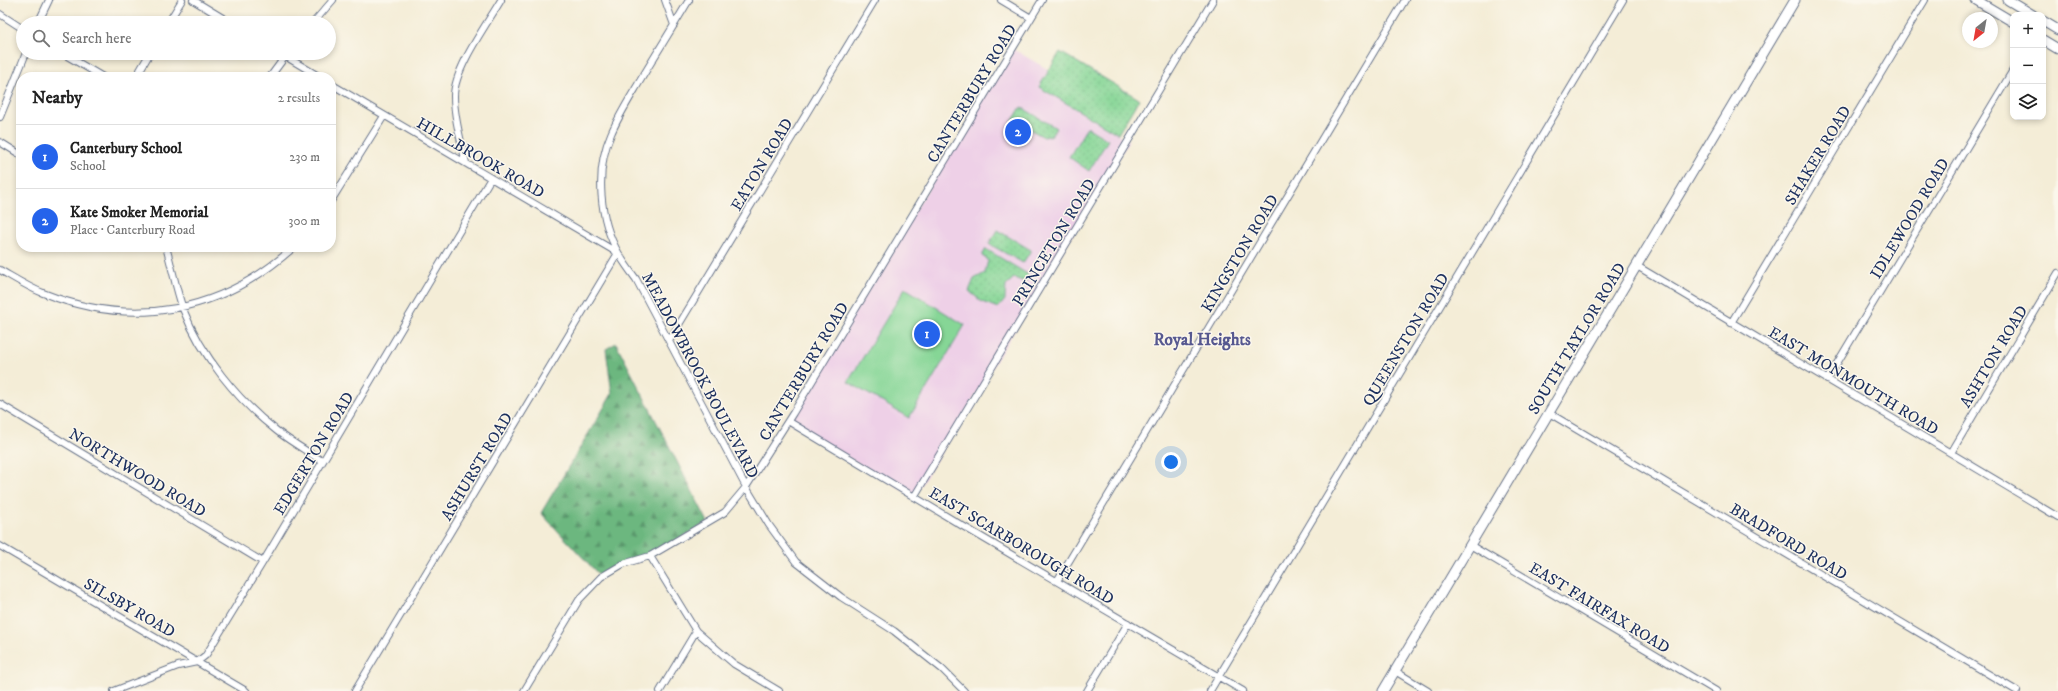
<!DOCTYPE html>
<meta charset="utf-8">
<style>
:root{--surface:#fff;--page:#f6f6f6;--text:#222;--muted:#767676;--line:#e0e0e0;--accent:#2563eb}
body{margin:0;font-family:"IM FELL DW Pica",serif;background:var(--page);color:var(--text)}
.controls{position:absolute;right:12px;top:12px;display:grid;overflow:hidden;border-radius:8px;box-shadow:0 2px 6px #0003}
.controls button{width:36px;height:36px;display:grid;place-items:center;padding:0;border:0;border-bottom:1px solid var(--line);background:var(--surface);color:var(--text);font:20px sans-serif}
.compass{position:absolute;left:1962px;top:12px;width:36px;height:36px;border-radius:50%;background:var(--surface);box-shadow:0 2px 6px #0003;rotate:211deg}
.you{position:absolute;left:1171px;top:462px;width:14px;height:14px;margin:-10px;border:3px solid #fff;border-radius:50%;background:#1a73e8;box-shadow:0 0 0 6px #1a73e833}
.badge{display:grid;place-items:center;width:26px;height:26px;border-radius:50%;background:var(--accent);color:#fff;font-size:13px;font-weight:700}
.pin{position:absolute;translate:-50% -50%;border:2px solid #fff;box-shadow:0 1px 4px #0006}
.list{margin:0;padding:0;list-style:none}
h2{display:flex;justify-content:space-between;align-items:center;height:52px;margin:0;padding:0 16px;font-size:17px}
h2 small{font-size:13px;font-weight:400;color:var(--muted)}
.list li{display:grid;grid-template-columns:26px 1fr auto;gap:12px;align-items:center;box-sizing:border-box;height:64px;padding:0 16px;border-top:1px solid var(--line)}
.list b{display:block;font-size:15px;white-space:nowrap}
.list p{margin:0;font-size:13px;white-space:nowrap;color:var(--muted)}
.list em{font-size:13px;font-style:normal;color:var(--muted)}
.icon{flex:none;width:22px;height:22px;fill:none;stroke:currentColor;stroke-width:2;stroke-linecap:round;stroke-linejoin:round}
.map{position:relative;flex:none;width:2058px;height:691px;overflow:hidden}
.search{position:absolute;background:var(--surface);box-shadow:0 2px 6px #0003;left:16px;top:16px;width:320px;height:44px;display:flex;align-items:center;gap:10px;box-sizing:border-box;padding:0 14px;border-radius:22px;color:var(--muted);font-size:15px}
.panel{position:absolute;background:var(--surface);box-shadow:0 2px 6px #0003;left:16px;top:72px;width:320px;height:180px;border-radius:16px}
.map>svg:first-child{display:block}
</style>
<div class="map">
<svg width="2058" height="691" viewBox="0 0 2058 691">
<defs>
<pattern id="green-dots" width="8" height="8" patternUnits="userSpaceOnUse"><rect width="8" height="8" fill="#86d696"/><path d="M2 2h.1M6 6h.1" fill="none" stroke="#73b884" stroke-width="1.8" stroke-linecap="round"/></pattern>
<pattern id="forest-firs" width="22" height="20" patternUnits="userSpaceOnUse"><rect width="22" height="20" fill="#6cb77f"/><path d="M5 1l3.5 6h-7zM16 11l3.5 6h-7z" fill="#58956b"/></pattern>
</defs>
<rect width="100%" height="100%" fill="#fbf7ec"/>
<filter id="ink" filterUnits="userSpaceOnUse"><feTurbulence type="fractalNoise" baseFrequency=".025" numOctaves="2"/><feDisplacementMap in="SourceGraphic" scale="8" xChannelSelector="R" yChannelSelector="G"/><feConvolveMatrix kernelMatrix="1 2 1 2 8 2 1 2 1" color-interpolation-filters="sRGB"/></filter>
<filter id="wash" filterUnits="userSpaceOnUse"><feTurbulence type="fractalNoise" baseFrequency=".012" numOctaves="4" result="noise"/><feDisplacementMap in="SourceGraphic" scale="16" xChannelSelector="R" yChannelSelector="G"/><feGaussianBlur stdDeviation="0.9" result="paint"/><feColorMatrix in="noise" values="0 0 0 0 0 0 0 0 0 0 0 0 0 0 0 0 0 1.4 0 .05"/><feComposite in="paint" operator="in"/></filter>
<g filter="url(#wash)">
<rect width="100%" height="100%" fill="#f4edd7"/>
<path fill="#eed0e7" d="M1013 49 1049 70 1040 87 1129 141 914 497 788 421Z"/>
<path fill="url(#green-dots)" stroke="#50827a" d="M1060 52 1139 99 1118 134 1039 87Z
M1021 107 1056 128 1051 136 1044 137 1031 130 1022 135 1009 127Z
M1087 127 1108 140 1089 171 1069 157Z
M997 230 1031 250 1023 263 989 244Z
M986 249 1029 275 1025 282 1014 278 1006 285 1005 300 998 308 982 302 969 291 974 279 985 273 988 260 982 256Z"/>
<path fill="url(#forest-firs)" stroke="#44736e" d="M616 343 708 522 650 556 623 564 601 577 541 513 612 394 606 349Z"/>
<path fill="#86d696" stroke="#50827a" d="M905 288 965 325 909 418 848 382Z"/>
</g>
<g filter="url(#ink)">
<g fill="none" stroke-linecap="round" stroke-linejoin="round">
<g stroke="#677288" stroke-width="8">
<path id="street" d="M193 0 231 23
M665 0 674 25
M689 0C673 27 656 54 640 81 630 98 619 115 611 134 595 170 599 220 619 254 624 263 630 271 636 279L746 487 769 525 796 562 841 597 894 631 942 669 964 691
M1001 0 1031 18
M0 14 23 29
M38 23 49 0
M168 23 182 0
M313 23 333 0
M62 53 103 77
M280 53 320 77
M136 77 150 53
M270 77 287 54
M331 84 618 253
M0 117 26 53
M0 142 21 155
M466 163C461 141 454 118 454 96 454 69 487 24 501 0
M331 201 384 116
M166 247C172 267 176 289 183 309 201 355 237 400 277 431 291 442 307 451 322 461
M1637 266 2058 517
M0 270C14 278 28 287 43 293 134 329 221 313 294 247
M1731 323 1925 0
M669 341 875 0
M1827 380 2013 70
M0 404 263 562
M1549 413 2017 691
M788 421 961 525 1243 691
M1951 453 2058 273
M914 497 1213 0
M1470 545 1716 691
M0 546 246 691
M650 556 696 631 734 664 779 691
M1057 581 1405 0
M1395 671 1428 691
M114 691 178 666 197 662 206 655 263 562 491 178
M355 691 618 253
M524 691 579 600 601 577 623 564 650 556 725 512 746 487 793 413 1042 0
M660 691 696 631
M1087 691 1128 623
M1210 691 1623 0"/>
</g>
<g stroke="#677288" stroke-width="11">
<path id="secondary" d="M1976 0 2013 22
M2008 0 2033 15
M2043 21 2058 30
M2043 40 2058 49
M1383 691 1795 0"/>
</g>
<use href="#street" stroke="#fff" stroke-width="6"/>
<use href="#secondary" stroke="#fff" stroke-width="9"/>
</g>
</g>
<g text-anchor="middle" stroke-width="3" stroke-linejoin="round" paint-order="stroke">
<g font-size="16" fill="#1b2f5e" stroke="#fbf7ec">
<text transform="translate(971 93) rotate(-59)" y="6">CANTERBURY ROAD</text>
<text transform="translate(1817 155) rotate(-59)" y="6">SHAKER ROAD</text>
<text transform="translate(481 157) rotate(30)" y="6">HILLBROOK ROAD</text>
<text transform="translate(761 164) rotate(-59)" y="6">EATON ROAD</text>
<text transform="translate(1909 218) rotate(-59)" y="6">IDLEWOOD ROAD</text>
<text transform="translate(1053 242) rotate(-59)" y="6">PRINCETON ROAD</text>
<text transform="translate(1239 253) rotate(-59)" y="6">KINGSTON ROAD</text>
<text transform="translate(1576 338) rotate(-59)" y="6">SOUTH TAYLOR ROAD</text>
<text transform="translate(1405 339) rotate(-59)" y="6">QUEENSTON ROAD</text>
<text transform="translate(1993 356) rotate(-59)" y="6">ASHTON ROAD</text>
<text transform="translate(803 371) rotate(-59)" y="6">CANTERBURY ROAD</text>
<text transform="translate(701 375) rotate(62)" y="6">MEADOWBROOK BOULEVARD</text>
<text transform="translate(1854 380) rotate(31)" y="6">EAST MONMOUTH ROAD</text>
<text transform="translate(313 453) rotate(-59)" y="6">EDGERTON ROAD</text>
<text transform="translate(476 466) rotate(-59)" y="6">ASHURST ROAD</text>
<text transform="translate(138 472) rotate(31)" y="6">NORTHWOOD ROAD</text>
<text transform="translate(1789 541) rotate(31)" y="6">BRADFORD ROAD</text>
<text transform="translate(1022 545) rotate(31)" y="6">EAST SCARBOROUGH ROAD</text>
<text transform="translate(130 607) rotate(30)" y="6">SILSBY ROAD</text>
<text transform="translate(1600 607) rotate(31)" y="6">EAST FAIRFAX ROAD</text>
</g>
<g font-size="17" font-weight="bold" fill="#565890" stroke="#fbf7ec">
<text x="1202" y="345">Royal Heights</text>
</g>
</g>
</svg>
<div class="controls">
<button>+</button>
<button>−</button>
<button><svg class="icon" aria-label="layers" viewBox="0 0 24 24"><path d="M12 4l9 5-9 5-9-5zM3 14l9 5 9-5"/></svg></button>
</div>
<svg class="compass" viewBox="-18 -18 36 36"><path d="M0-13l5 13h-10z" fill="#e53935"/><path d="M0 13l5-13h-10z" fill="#767676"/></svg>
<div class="you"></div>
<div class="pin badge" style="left:927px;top:334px">1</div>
<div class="pin badge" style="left:1018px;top:132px">2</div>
<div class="search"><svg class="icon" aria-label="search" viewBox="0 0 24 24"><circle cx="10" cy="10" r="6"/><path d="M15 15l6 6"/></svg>Search here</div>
<section class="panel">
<h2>Nearby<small>2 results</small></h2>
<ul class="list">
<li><span class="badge">1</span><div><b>Canterbury School</b><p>School</p></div><em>230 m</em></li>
<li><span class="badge">2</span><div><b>Kate Smoker Memorial</b><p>Place · Canterbury Road</p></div><em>300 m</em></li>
</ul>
</section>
</div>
